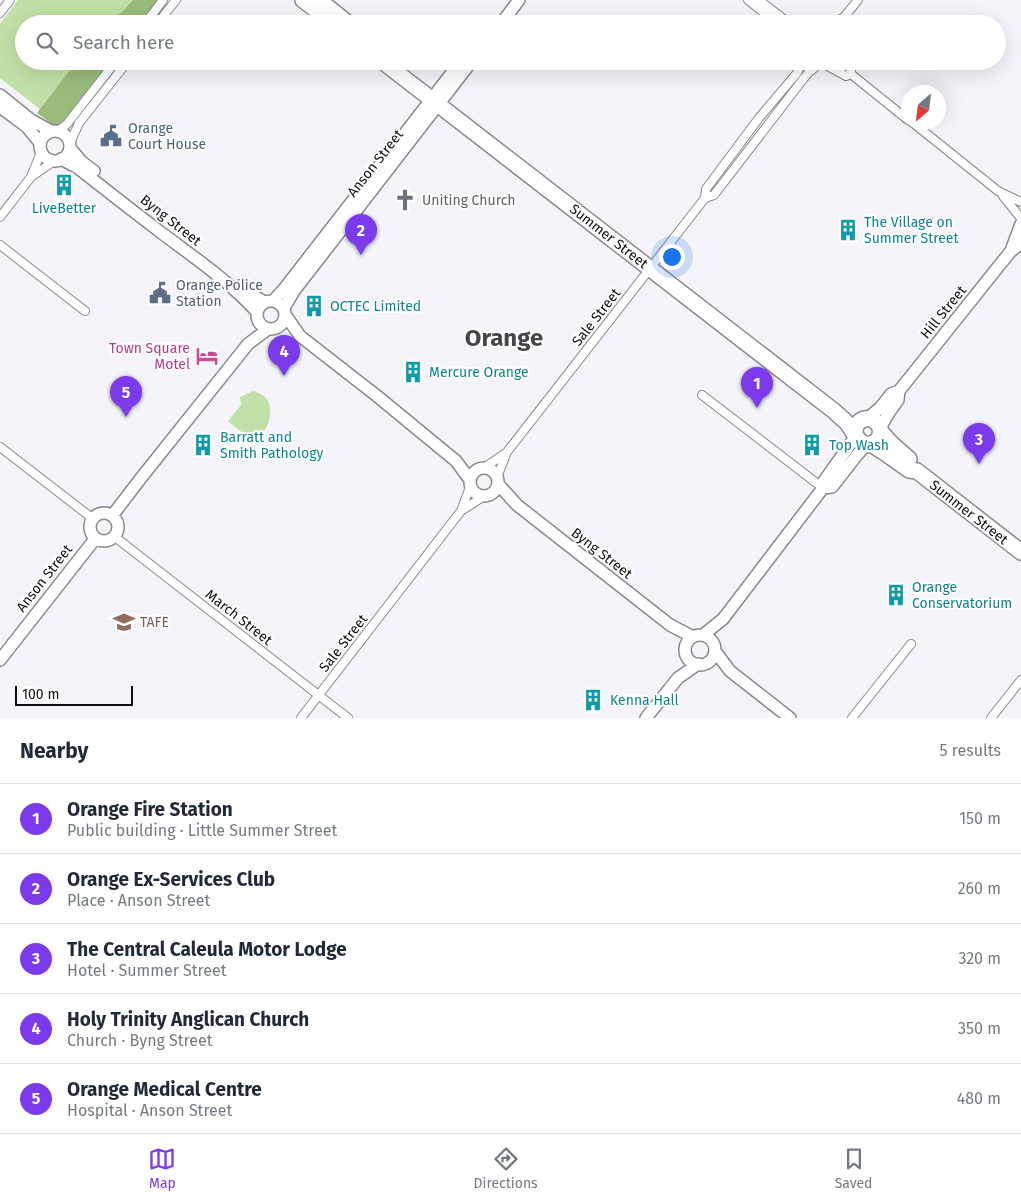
<!DOCTYPE html>
<meta charset="utf-8">
<style>
:root{--surface:#fff;--page:#f6f6f7;--text:#1f2937;--muted:#747a83;--line:#e0e1e3;--accent:#7c3aed}
body{margin:0;font-family:"Fira Sans",sans-serif;background:var(--page);color:var(--text)}
.compass{position:absolute;left:901px;top:85px;width:45px;height:45px;border-radius:50%;background:var(--surface);box-shadow:0 5px 20px #0002;rotate:208deg}
.scale{position:absolute;left:15px;bottom:12px;width:118px;box-sizing:border-box;padding-left:5px;border:2px solid #0f0f11;border-top:0;font-size:14px;line-height:18px;white-space:nowrap;color:#0f0f11;-webkit-text-stroke:4px #fff;paint-order:stroke}
.you{position:absolute;left:671px;top:256px;width:18px;height:18px;margin:-12px;border:4px solid #fff;border-radius:50%;background:#1a73e8;box-shadow:0 0 0 8px #1a73e833}
.badge{display:grid;place-items:center;width:32px;height:32px;border-radius:50%;background:var(--accent);color:#fff;font-size:16px;font-weight:700}
.pin{position:absolute;translate:-50% -41px;filter:drop-shadow(0 1px 2px #0008)}
.pin::after{content:'';position:absolute;top:26px;width:18px;height:15px;background:inherit;clip-path:polygon(0 0,100% 0,50% 100%)}
.list{margin:0;padding:0;list-style:none}
h2{display:flex;justify-content:space-between;align-items:center;height:65px;margin:0;padding:0 20px;font-size:21px}
h2 small{font-size:16px;font-weight:400;color:var(--muted)}
.list li{display:grid;grid-template-columns:32px 1fr auto;gap:15px;align-items:center;box-sizing:border-box;height:70px;padding:0 20px;border-top:1px solid var(--line)}
.list b{display:block;font-size:19px;white-space:nowrap}
.list p{margin:0;font-size:16px;white-space:nowrap;color:var(--muted)}
.list em{font-size:16px;font-style:normal;color:var(--muted)}
.icon{flex:none;width:28px;height:28px;fill:none;stroke:currentColor;stroke-width:2;stroke-linecap:round;stroke-linejoin:round}
.map{position:relative;flex:none;width:1021px;height:718px;overflow:hidden}
.search{position:absolute;background:var(--surface);box-shadow:0 5px 20px #0002;left:15px;right:15px;top:15px;height:55px;display:flex;align-items:center;gap:12px;box-sizing:border-box;padding:0 18px;border-radius:28px;color:var(--muted);font-size:19px}
.sheet{height:415px;background:var(--surface)}
nav{display:flex;justify-content:space-around;align-items:center;box-sizing:border-box;height:70px;border-top:1px solid var(--line);background:var(--surface);font-size:14px;color:var(--muted)}
nav a{display:grid;justify-items:center;gap:2px}
nav .on{color:var(--accent)}
.map>svg:first-child{display:block}
</style>
<div class="map">
<svg width="1021" height="718" viewBox="0 0 1021 718">
<rect width="100%" height="100%" fill="#f4f4fa"/>
<path fill="#c1e0a8" d="M18 0H146L128 24H24V61H100L55 121 0 78V24Z
M253 391C274 396 273 415 265 430L250 434H244L228 421 241 405 240 397Z"/>
<path fill="#99bc7b" d="M133 0H160L141 24H106L110 19 122 12Z
M77 61H112L62 124 55 126 37 113Z"/>
<g fill="none" stroke-linecap="round" stroke-linejoin="round">
<g stroke="#89898e" stroke-width="10">
<path id="street" d="M748 0 778 24
M759 0 790 24
M0 13 10 0
M145 24 163 0
M157 24 176 0
M835 24 845 16 858 0
M842 61 851 69V74L908 120
M824 64 846 76 851 74
M912 122 998 191 1021 202
M58 131 67 124 116 61
M70 143 79 123 128 61
M31 177 41 152
M1003 196 1020 217
M705 198 714 195 804 78 809 72 818 65
M0 217 31 177 54 161
M0 245 85 311
M702 395 823 488
M0 447 92 518
M484 468 507 452
M497 477 507 452 705 198 706 189 759 118 797 73 803 61
M461 511 484 496
M115 537 348 718
M301 718 461 511 470 487
M852 718 911 644
M991 718 1021 680"/>
</g>
<g stroke="#89898e" stroke-width="14">
<path id="secondary" d="M501 24 519 0
M0 95 31 120 51 131
M0 107 27 127 40 143
M40 146a15 15 0 1 1 30 0a15 15 0 1 1-30 0Z
M70 148 82 162 94 171
M61 159 78 168C106 190 134 212 163 234 195 258 230 282 257 312
M1011 251 1021 224
M240 286 251 294 264 302
M274 300 284 289 461 61
M257 315a14 14 0 1 1 28 0a14 14 0 1 1-28 0Z
M284 308 294 291 472 61
M286 316 300 336 377 396 456 461 470 480
M868 418 880 408 891 394 899 391 1010 252 1021 243
M880 428 888 414 898 400 899 391
M470 482a14 14 0 1 1 28 0a14 14 0 1 1-28 0Z
M498 484 517 505 670 625 693 637
M823 488 832 487 857 455 867 444
M90 527a14 14 0 1 1 28 0a14 14 0 1 1-28 0Z
M112 516 141 478 248 344 268 329
M703 635 723 619 823 488 824 481 856 436
M685 650a15 15 0 1 1 30 0a15 15 0 1 1-30 0Z
M715 651 730 671 790 718
M0 660 95 539
M646 718 678 678 698 664"/>
</g>
<g stroke="#89898e" stroke-width="18">
<path id="highway" d="M303 0 325 17
M319 0 349 24
M382 61 834 411C838 415 842 418 846 422 854 430 860 452 875 442 880 439 881 433 880 428 873 413 855 417 855 433
M881 432 892 444 909 459
M871 444 885 453 909 470 917 471 1021 552"/>
</g>
<use href="#street" stroke="#fff" stroke-width="8"/>
<use href="#secondary" stroke="#fff" stroke-width="11"/>
<use href="#highway" stroke="#fff" stroke-width="15"/>
</g>
<defs>
<g id="civic-bare" transform="scale(1.725)"><path d="M-.6-6.5H3V-4.5H.6V-3L4-1V1h2V6H-6V1h2V-1L-.6-3ZM-1.2 2.5V6h2.4V2.5Z" fill="#5c6f8a" stroke="#fff" stroke-width="2.5" paint-order="stroke"/></g>
<g id="building-bare" transform="scale(1.725)"><path d="M-4-6H4V6H1V3H-1V6H-4ZM-2.5-4.3h1.7v1.8h-1.7ZM.8-4.3h1.7v1.8H.8ZM-2.5-1h1.7V.8h-1.7ZM.8-1h1.7V.8H.8Z" fill="#0f9aa8" stroke="#fff" stroke-width="2.5" paint-order="stroke"/></g>
<g id="church-bare" transform="scale(1.725)"><path d="M-1.2-6h2.4v3.5h3.3v2.4h-3.3V6h-2.4V-.1h-3.3v-2.4h3.3Z" fill="#6b7280" stroke="#fff" stroke-width="2.5" paint-order="stroke"/></g>
<g id="hotel-bare" transform="scale(1.725)"><path d="M-6-4.5h1.5V1H6V5H4.5V3h-9V5H-6ZM-4 0a1.8 1.8 0 1 1 3.6 0ZM.5 0V-2.5h3Q6-2.5 6 0Z" fill="#d1479c" stroke="#fff" stroke-width="2.5" paint-order="stroke"/></g>
<g id="university-bare" transform="scale(1.725)"><path d="M0-5L7-2L0 1L-7-2ZM-4 1L0 2.5L4 1V4Q0 6-4 4Z" fill="#8d6e63" stroke="#fff" stroke-width="2.5" paint-order="stroke"/></g>
</defs>
<g fill-rule="evenodd">
<use href="#civic-bare" x="111" y="136"/>
<use href="#building-bare" x="64" y="185"/>
<use href="#church-bare" x="405" y="200"/>
<use href="#building-bare" x="848" y="230"/>
<use href="#civic-bare" x="160" y="293"/>
<use href="#building-bare" x="314" y="306"/>
<use href="#hotel-bare" x="207" y="356"/>
<use href="#building-bare" x="413" y="372"/>
<use href="#building-bare" x="203" y="445"/>
<use href="#building-bare" x="812" y="445"/>
<use href="#building-bare" x="896" y="595"/>
<use href="#university-bare" x="124" y="622"/>
<use href="#building-bare" x="593" y="700"/>
</g>
<g text-anchor="middle" stroke-width="4" stroke-linejoin="round" paint-order="stroke">
<g font-size="14" fill="#4e5e75" stroke="#fff" text-anchor="start">
<text x="128" y="133">Orange<tspan x="128" dy="16">Court House</tspan></text>
<text x="176" y="290">Orange Police<tspan x="176" dy="16">Station</tspan></text>
</g>
<g font-size="14" fill="#0f0f11" stroke="#fff">
<text transform="translate(375 163) rotate(-52)" y="5">Anson Street</text>
<text transform="translate(171 220) rotate(38)" y="5">Byng Street</text>
<text transform="translate(609 236) rotate(38)" y="5">Summer Street</text>
<text transform="translate(943 312) rotate(-51)" y="5">Hill Street</text>
<text transform="translate(596 317) rotate(-52)" y="5">Sale Street</text>
<text transform="translate(969 512) rotate(38)" y="5">Summer Street</text>
<text transform="translate(602 553) rotate(38)" y="5">Byng Street</text>
<text transform="translate(44 578) rotate(-52)" y="5">Anson Street</text>
<text transform="translate(239 617) rotate(38)" y="5">March Street</text>
<text transform="translate(343 643) rotate(-52)" y="5">Sale Street</text>
</g>
<g font-size="14" fill="#5b616d" stroke="#fff" text-anchor="start">
<text x="422" y="205">Uniting Church</text>
</g>
<g font-size="14" fill="#0d838f" stroke="#fff" text-anchor="start">
<text x="64" y="213" text-anchor="middle">LiveBetter</text>
<text x="864" y="227">The Village on<tspan x="864" dy="16">Summer Street</tspan></text>
<text x="330" y="311">OCTEC Limited</text>
<text x="429" y="377">Mercure Orange</text>
<text x="220" y="442">Barratt and<tspan x="220" dy="16">Smith Pathology</tspan></text>
<text x="829" y="450">Top Wash</text>
<text x="912" y="592">Orange<tspan x="912" dy="16">Conservatorium</tspan></text>
<text x="610" y="705">Kenna Hall</text>
</g>
<g font-size="14" fill="#b23c85" stroke="#fff" text-anchor="end">
<text x="190" y="353">Town Square<tspan x="190" dy="16">Motel</tspan></text>
</g>
<g font-size="14" fill="#785e54" stroke="#fff" text-anchor="start">
<text x="140" y="627">TAFE</text>
</g>
<g font-size="24" font-weight="bold" fill="#45454a" stroke="#fff">
<text x="504" y="346">Orange</text>
</g>
</g>
</svg>
<svg class="compass" viewBox="-18 -18 36 36"><path d="M0-13l5 13h-10z" fill="#e53935"/><path d="M0 13l5-13h-10z" fill="#747a83"/></svg>
<div class="scale">100 m</div>
<div class="you"></div>
<div class="pin badge" style="left:757px;top:408px">1</div>
<div class="pin badge" style="left:361px;top:255px">2</div>
<div class="pin badge" style="left:979px;top:464px">3</div>
<div class="pin badge" style="left:284px;top:376px">4</div>
<div class="pin badge" style="left:126px;top:417px">5</div>
<div class="search"><svg class="icon" aria-label="search" viewBox="0 0 24 24"><circle cx="10" cy="10" r="6"/><path d="M15 15l6 6"/></svg>Search here</div>
</div>
<section class="sheet">
<h2>Nearby<small>5 results</small></h2>
<ul class="list">
<li><span class="badge">1</span><div><b>Orange Fire Station</b><p>Public building · Little Summer Street</p></div><em>150 m</em></li>
<li><span class="badge">2</span><div><b>Orange Ex-Services Club</b><p>Place · Anson Street</p></div><em>260 m</em></li>
<li><span class="badge">3</span><div><b>The Central Caleula Motor Lodge</b><p>Hotel · Summer Street</p></div><em>320 m</em></li>
<li><span class="badge">4</span><div><b>Holy Trinity Anglican Church</b><p>Church · Byng Street</p></div><em>350 m</em></li>
<li><span class="badge">5</span><div><b>Orange Medical Centre</b><p>Hospital · Anson Street</p></div><em>480 m</em></li>
</ul>
</section>
<nav>
<a class="on"><svg class="icon" aria-label="map" viewBox="0 0 24 24"><path d="M3 6l6-2 6 2 6-2v14l-6 2-6-2-6 2zM9 4v14M15 6v14"/></svg>Map</a>
<a><svg class="icon" aria-label="directions" viewBox="0 0 24 24"><path d="M12 3l9 9-9 9-9-9zM9 14v-3h6M13 9l2 2-2 2"/></svg>Directions</a>
<a><svg class="icon" aria-label="saved" viewBox="0 0 24 24"><path d="M7 4h10v16l-5-4-5 4z"/></svg>Saved</a>
</nav>
